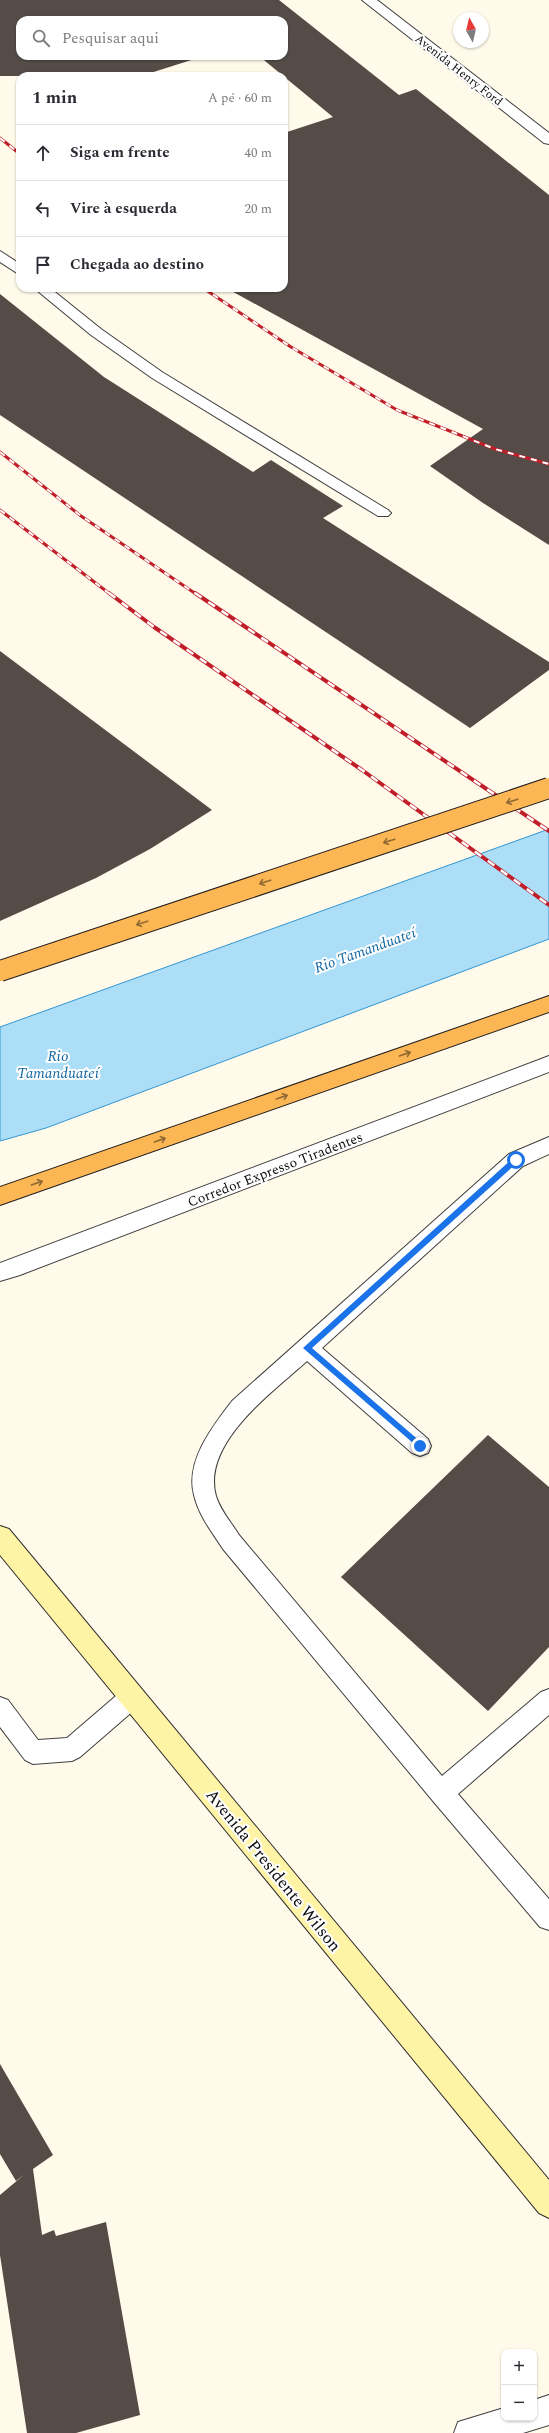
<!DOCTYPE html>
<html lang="pt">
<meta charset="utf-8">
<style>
:root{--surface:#fff;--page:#f7f7f7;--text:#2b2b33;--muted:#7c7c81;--line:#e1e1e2}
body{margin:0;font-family:Spectral,serif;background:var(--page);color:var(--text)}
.controls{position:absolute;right:12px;bottom:12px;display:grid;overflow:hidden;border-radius:8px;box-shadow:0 1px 3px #0004}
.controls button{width:36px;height:36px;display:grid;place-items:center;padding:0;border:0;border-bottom:1px solid var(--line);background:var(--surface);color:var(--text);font:20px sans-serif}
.compass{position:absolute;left:453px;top:12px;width:36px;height:36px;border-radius:50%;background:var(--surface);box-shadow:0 1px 3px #0004;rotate:352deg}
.stop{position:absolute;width:12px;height:12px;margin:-9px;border:3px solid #1a73e8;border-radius:50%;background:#fff}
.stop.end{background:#1a73e8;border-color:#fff;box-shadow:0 1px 4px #0008}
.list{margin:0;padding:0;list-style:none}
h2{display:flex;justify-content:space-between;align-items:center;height:52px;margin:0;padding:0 16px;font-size:17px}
h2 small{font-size:13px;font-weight:400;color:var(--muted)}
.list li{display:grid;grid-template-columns:26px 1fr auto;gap:12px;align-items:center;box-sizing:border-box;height:56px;padding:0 16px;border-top:1px solid var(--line)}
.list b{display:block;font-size:15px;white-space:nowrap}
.list em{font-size:13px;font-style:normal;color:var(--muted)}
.icon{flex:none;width:22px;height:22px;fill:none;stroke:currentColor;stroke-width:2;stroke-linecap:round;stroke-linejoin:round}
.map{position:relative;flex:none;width:549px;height:2433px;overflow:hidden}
.search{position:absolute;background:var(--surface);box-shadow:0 1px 3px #0004;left:16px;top:16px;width:272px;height:44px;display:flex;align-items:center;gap:10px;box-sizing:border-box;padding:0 14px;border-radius:12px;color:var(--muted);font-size:15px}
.panel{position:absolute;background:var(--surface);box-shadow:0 1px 3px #0004;left:16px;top:72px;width:272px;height:220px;border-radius:12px}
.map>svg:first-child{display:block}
</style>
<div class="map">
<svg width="549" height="2433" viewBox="0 0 549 2433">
<rect width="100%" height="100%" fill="#fffaea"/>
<path fill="#addef8" stroke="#3196d2" d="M549 829V939L46 1128 0 1141V1027Z"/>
<path fill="#554c48" d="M0 0H279L399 95 416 89 549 195V545L483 503 430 466 483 429 226 288H284V133L333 117 259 56H284V20H20V56H204L141 76H0Z
M0 294 104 377 253 472 271 460 343 506 323 518 549 662V670L470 728 0 415Z
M0 651 212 810 150 849 96 878 0 921Z
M488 1435 549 1487V1647L488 1711 341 1577Z
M0 2064 53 2155 33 2169 42 2235 54 2230 56 2236 106 2222 140 2415 76 2433H27L0 2255V2195L25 2174 16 2181 0 2154Z"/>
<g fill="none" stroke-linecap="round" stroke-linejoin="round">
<g stroke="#3f3f3f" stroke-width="2">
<path id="service" d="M0 251 20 264V275L0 262Z
M34 288H50L101 329 162 372 388 510 391 513 388 516H378L152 378 91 335Z
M549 1056V1072L20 1275 0 1281V1263Z
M549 1137V1154L523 1166 322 1348 428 1439 431 1446 428 1453 420 1456 412 1453 307 1361C274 1391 201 1443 216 1496 220 1510 231 1522 239 1535L442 1776 541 1692 549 1689V1715L458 1794 549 1899V1930L540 1927 433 1801 223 1549C212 1532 199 1516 194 1495 185 1461 213 1426 232 1401L509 1154Z
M132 1686 140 1689 144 1697 140 1705 80 1757 72 1761 33 1764 25 1760 0 1727V1697L8 1700 38 1740 67 1738 124 1689Z"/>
</g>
<g stroke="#3f3f3f" stroke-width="2">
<path id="minor" d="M362 0H377L549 133V144L544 143Z
M549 2395V2425L523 2433H454L458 2422 504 2408V2418H534V2400Z"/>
</g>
<g stroke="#2e2e2e" stroke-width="2">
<path id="secondary" d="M0 1526 9 1529 549 2180V2218L539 2213 0 1555Z"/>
</g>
<g stroke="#1d1d1d" stroke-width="2">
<path id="trunk" d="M549 996V1012L0 1205V1187Z"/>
</g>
<use href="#service" fill="#fff" fill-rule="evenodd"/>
<use href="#minor" fill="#fff" fill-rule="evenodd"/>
<use href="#secondary" fill="#fff3a5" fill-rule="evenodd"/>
<use href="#trunk" fill="#fcb654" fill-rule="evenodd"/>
<g stroke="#c01f2a" stroke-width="3">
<path id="rail-far1" d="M0 138 20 154
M203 288 291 347 397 410 495 449 549 464
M0 452 81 516 196 594
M0 510 110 594"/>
</g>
<g stroke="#c01f2a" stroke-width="4">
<path id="rail" d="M109 593 154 627 362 770 549 905
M195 593 549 831"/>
</g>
<use href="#rail-far1" stroke="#fff" stroke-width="2" stroke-dasharray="6" stroke-linecap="butt"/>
<use href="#rail" stroke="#fff" stroke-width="2.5" stroke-dasharray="8" stroke-linecap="butt"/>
<g stroke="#1d1d1d" stroke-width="22" stroke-linecap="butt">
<path id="trunk-bridge" d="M0 971 549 788"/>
</g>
<use href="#trunk-bridge" stroke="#fcb654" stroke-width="20"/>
</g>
<defs><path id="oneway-shaft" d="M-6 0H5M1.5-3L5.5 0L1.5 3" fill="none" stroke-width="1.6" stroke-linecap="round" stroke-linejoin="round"/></defs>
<g stroke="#906a34">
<use href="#oneway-shaft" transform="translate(512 801) rotate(162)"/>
<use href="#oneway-shaft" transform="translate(389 841) rotate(162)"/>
<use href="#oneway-shaft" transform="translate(265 882) rotate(162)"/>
<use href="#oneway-shaft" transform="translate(142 923) rotate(162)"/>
<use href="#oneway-shaft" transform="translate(405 1054) rotate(-19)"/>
<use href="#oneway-shaft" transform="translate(282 1097) rotate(-19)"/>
<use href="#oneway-shaft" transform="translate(160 1140) rotate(-19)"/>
<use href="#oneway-shaft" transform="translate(37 1183) rotate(-19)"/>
</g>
<path fill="#1a73e8" d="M513 1158H518V1162L312 1348 422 1443V1448L420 1449 303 1348Z"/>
<g text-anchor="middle" stroke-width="4" stroke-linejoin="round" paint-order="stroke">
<g font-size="12" fill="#0c0c0c" stroke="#fff">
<text transform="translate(459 70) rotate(38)" y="4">Avenida Henry Ford</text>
</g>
<g font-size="14" fill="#0c0c0c" stroke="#fff">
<text transform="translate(275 1169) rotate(-21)" y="5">Corredor Expresso Tiradentes</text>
</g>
<g font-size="15" font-style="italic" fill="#1166a1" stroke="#fff">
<text transform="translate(365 950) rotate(-20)" y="5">Rio Tamanduateí</text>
<text x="58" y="1061">Rio<tspan x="58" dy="17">Tamanduateí</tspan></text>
</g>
<g font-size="17" fill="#0c0c0c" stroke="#fff">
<text transform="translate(274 1870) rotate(51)" y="6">Avenida Presidente Wilson</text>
</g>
</g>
</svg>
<div class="controls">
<button>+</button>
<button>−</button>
</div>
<svg class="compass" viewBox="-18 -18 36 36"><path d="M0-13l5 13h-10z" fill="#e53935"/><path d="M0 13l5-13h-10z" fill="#7c7c81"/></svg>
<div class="stop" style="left:516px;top:1160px"></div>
<div class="stop end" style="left:420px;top:1446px"></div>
<div class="search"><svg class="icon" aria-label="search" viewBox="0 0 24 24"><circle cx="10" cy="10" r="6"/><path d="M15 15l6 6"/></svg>Pesquisar aqui</div>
<section class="panel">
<h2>1 min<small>A pé · 60 m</small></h2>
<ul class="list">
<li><svg class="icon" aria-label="ahead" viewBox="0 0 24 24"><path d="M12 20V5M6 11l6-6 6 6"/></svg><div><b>Siga em frente</b></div><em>40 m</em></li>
<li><svg class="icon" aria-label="left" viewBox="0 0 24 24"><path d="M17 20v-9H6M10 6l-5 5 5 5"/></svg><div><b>Vire à esquerda</b></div><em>20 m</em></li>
<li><svg class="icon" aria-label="arrive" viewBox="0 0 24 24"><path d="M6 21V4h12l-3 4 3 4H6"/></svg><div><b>Chegada ao destino</b></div></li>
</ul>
</section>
</div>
